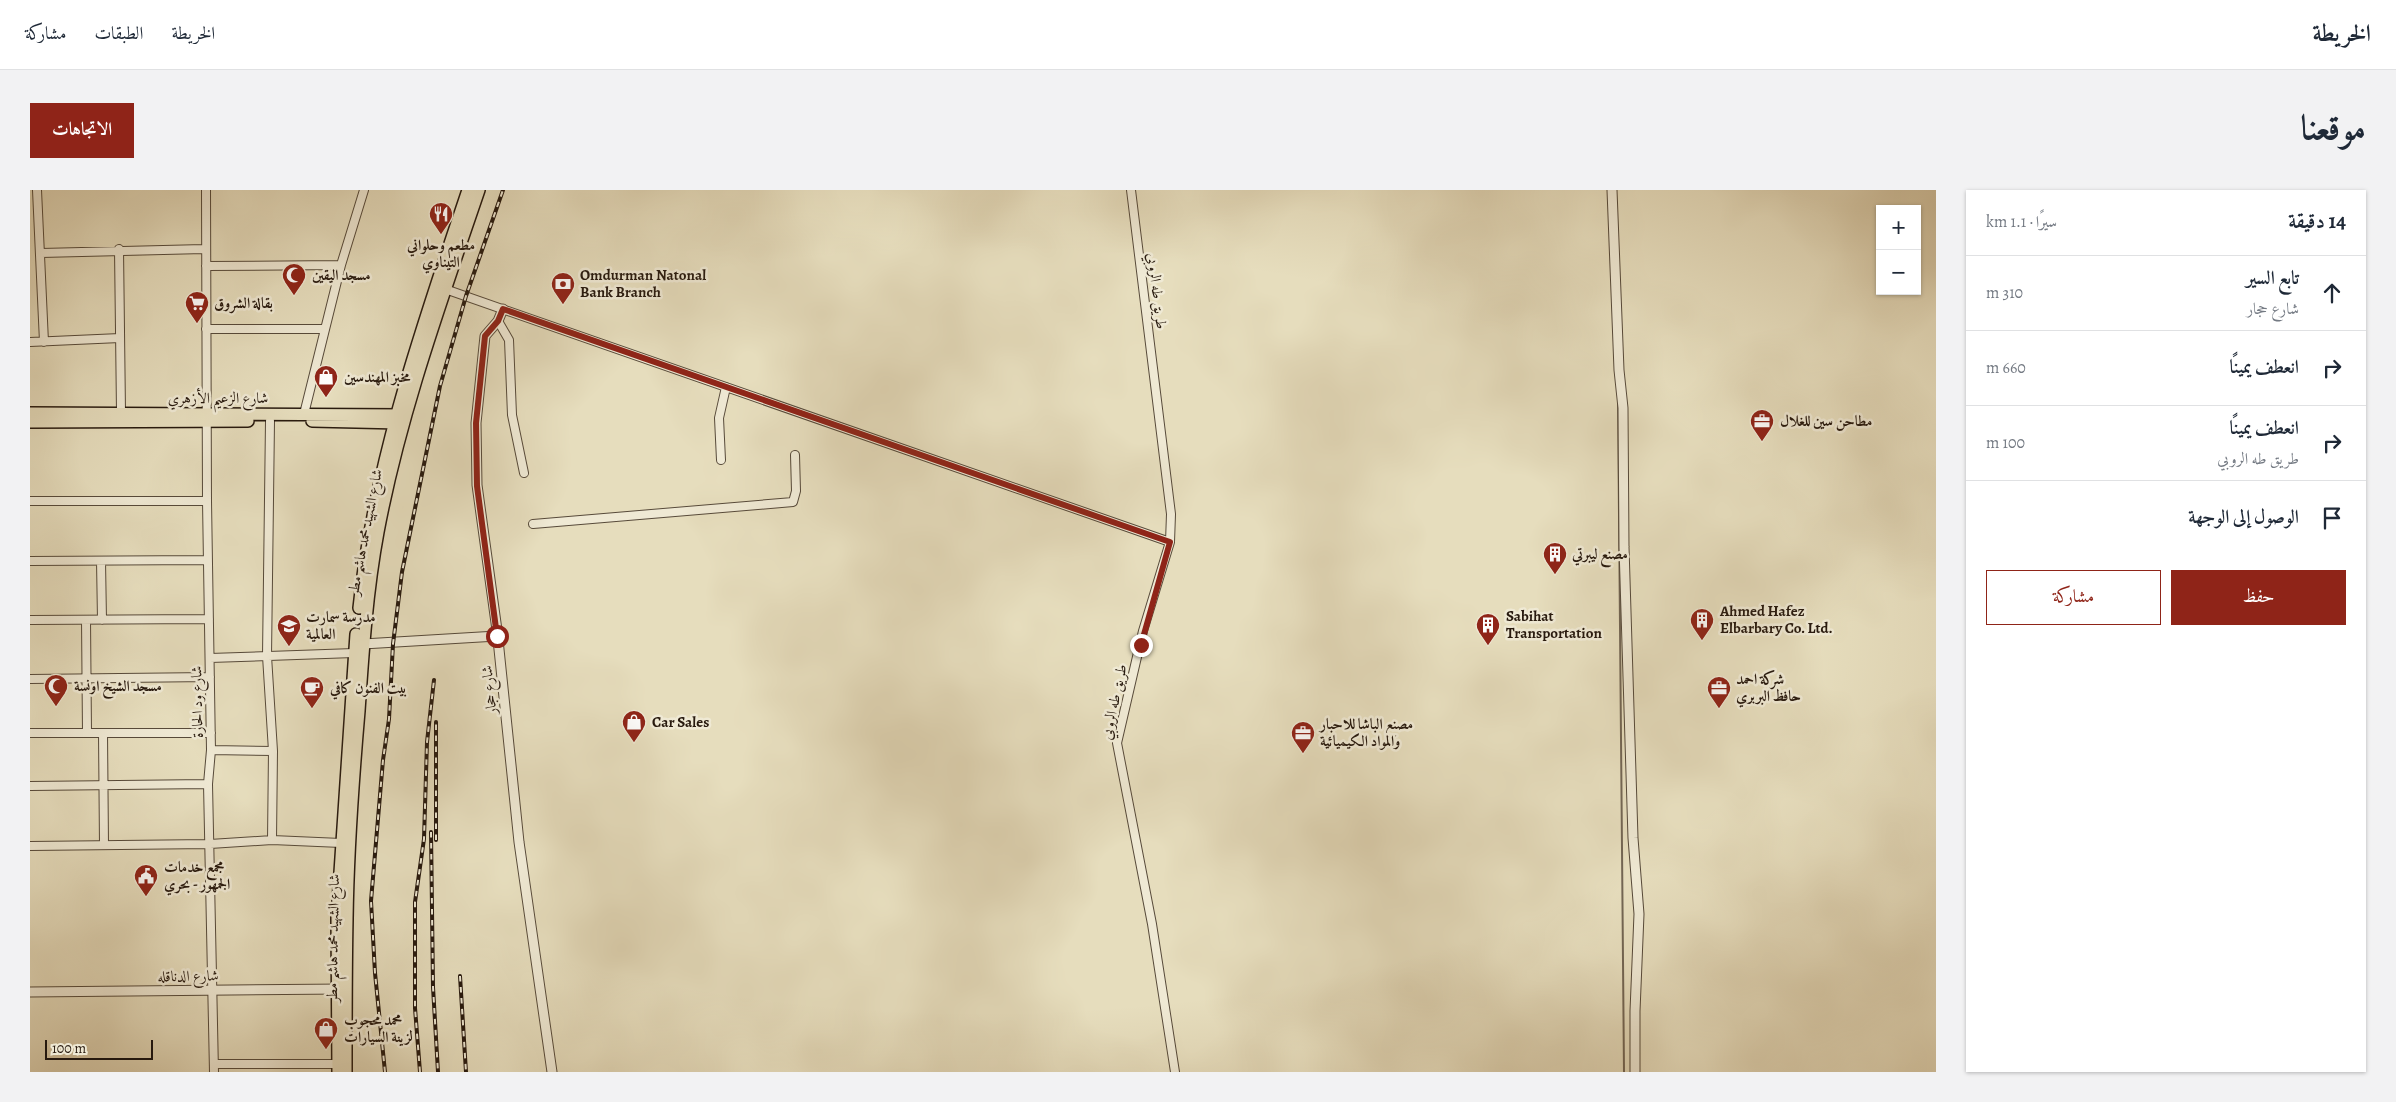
<!DOCTYPE html>
<html lang="ar">
<meta charset="utf-8">
<style>
:root{--surface:#fff;--page:#f2f2f3;--text:#1f2937;--muted:#747a83;--line:#e0e1e3;--accent:#8f2418}
body{margin:0;font-family:Alegreya,Amiri,serif;background:var(--page);color:var(--text);direction:rtl}
.controls{position:absolute;right:15px;top:15px;display:grid;overflow:hidden;border-radius:0px;box-shadow:0 1px 4px #0004}
.controls button{width:45px;height:45px;display:grid;place-items:center;padding:0;border:0;border-bottom:1px solid var(--line);background:var(--surface);color:var(--text);font:25px sans-serif}
.scale{position:absolute;left:15px;bottom:12px;width:108px;box-sizing:border-box;padding-left:5px;border:2px solid #27190e;border-top:0;font-size:14px;line-height:18px;white-space:nowrap;color:#27190e;-webkit-text-stroke:4px #efe9d4;paint-order:stroke}
.stop{position:absolute;width:15px;height:15px;margin:-11px;border:4px solid #8f2418;border-radius:50%;background:#fff}
.stop.end{background:#8f2418;border-color:#fff;box-shadow:0 1px 5px #0008}
.list{margin:0;padding:0;list-style:none}
h2{display:flex;justify-content:space-between;align-items:center;height:65px;margin:0;padding:0 20px;font-size:21px}
h2 small{font-size:16px;font-weight:400;color:var(--muted)}
.list li{display:grid;grid-template-columns:32px 1fr auto;gap:15px;align-items:center;box-sizing:border-box;height:75px;padding:0 20px;border-top:1px solid var(--line)}
.list b{display:block;font-size:19px;white-space:nowrap}
.list p{margin:0;font-size:16px;white-space:nowrap;color:var(--muted)}
.list em{font-size:16px;font-style:normal;color:var(--muted)}
.actions{display:flex;gap:10px;padding:15px 20px}
.actions a{flex:1;padding:11px 0;border:1px solid var(--accent);border-radius:0px;text-align:center;font-size:18px;color:var(--accent)}
.actions .main{background:var(--accent);color:#fff}
.icon{flex:none;width:28px;height:28px;fill:none;stroke:currentColor;stroke-width:2;stroke-linecap:round;stroke-linejoin:round}
.map{position:relative;flex:none;width:1906px;height:882px;overflow:hidden;direction:ltr;border-radius:0px}
header{display:flex;align-items:center;gap:30px;box-sizing:border-box;height:70px;padding:0 25px;background:var(--surface);border-bottom:1px solid var(--line)}
header strong{font-size:24px}
nav{display:flex;gap:28px;margin-inline-start:auto;font-size:18px}
.intro{display:flex;align-items:center;justify-content:space-between;box-sizing:border-box;height:120px;padding:0 30px}
h1{margin:0;font-size:35px}
.button{padding:12px 22px;border-radius:0px;background:var(--accent);color:#fff;font-size:18px;font-weight:700}
main{display:flex;gap:30px;padding:0 30px}
aside{flex:1;background:var(--surface);border-radius:0px;box-shadow:0 1px 4px #0004}
.map>svg:first-child{display:block}
</style>
<header>
<strong>الخريطة</strong>
<nav><a>الخريطة</a><a>الطبقات</a><a>مشاركة</a></nav>
</header>
<div class="intro"><h1>موقعنا</h1><a class="button">الاتجاهات</a></div>
<main>
<aside>
<h2>14 دقيقة<small>سيرًا · 1.1 km</small></h2>
<ul class="list">
<li><svg class="icon" aria-label="ahead" viewBox="0 0 24 24"><path d="M12 20V5M6 11l6-6 6 6"/></svg><div><b>تابع السير</b><p>شارع حجار</p></div><em>310 m</em></li>
<li><svg class="icon" aria-label="right" viewBox="0 0 24 24"><path d="M7 20v-9h11M14 6l5 5-5 5"/></svg><div><b>انعطف يمينًا</b></div><em>660 m</em></li>
<li><svg class="icon" aria-label="right" viewBox="0 0 24 24"><path d="M7 20v-9h11M14 6l5 5-5 5"/></svg><div><b>انعطف يمينًا</b><p>طريق طه الروبي</p></div><em>100 m</em></li>
<li><svg class="icon" aria-label="arrive" viewBox="0 0 24 24"><path d="M6 21V4h12l-3 4 3 4H6"/></svg><div><b>الوصول إلى الوجهة</b></div></li>
</ul>
<div class="actions"><a class="main">حفظ</a><a>مشاركة</a></div>
</aside>
<div class="map">
<svg width="1906" height="882" viewBox="0 0 1906 882">
<rect width="100%" height="100%" fill="#e6ddbd"/>
<filter id="stains"><feTurbulence type="fractalNoise" baseFrequency=".004" numOctaves="4"/><feColorMatrix values="0 0 0 0 .2 0 0 0 0 .09 0 0 0 0 .02 0 0 0 .5 -.17"/></filter>
<radialGradient id="worn" r=".72"><stop offset=".6" stop-color="#630" stop-opacity="0"/><stop offset="1" stop-color="#630" stop-opacity=".3"/></radialGradient>
<g fill="none" stroke-linecap="round" stroke-linejoin="round">
<path stroke="#736654" stroke-width="2" d="M1588 212 1594 882"/>
<g stroke="#574a3a" stroke-width="10">
<path id="minor" d="M7 0 14 152
M176 0 177 311 181 560 178 594 184 882
M1101 0 1141 324 1140 352 1113 441 1087 553 1122 734 1145 882
M89 59 91 222
M11 63 174 59
M176 76 311 75
M415 99 1140 352
M468 131 479 150 482 225 494 283
M176 139H295
M0 152 90 148
M274 224 311 75 334 0
M240 231 237 466 243 561 242 650
M691 270 689 228 696 197
M0 311H177
M503 334 763 312 766 301 765 265
M0 371 177 370
M71 371 72 430
M0 430 179 429
M56 430 57 543
M180 468 324 463
M0 489 180 487
M0 543H181
M73 543 74 655
M181 560 243 561
M0 596 178 594
M0 656 180 654 242 650 311 653
M184 874H308"/>
</g>
<g stroke="#574a3a" stroke-width="11">
<path id="tertiary" d="M1582 0 1589 180 1593 218 1594 357 1603 648 1609 724 1605 821V882
M473 119 468 131 455 146 446 233 447 295 467 440 489 652 522 882
M333 454 467 446
M0 802 314 799"/>
</g>
<g stroke="#27190e" stroke-width="14">
<path id="primary" d="M0 223 375 225
M282 231 370 233
M0 232 218 231
M329 418C344 274 392 137 438 0
M308 882 307 727 326 444
M316 882C316 831 316 780 317 729 318 659 323 590 329 521 333 461 337 401 348 342 370 225 411 112 449 0"/>
</g>
<use href="#minor" stroke="#efe9d4" stroke-width="8"/>
<use href="#tertiary" stroke="#efe9d4" stroke-width="9"/>
<use href="#primary" stroke="#e6ddbd" stroke-width="11"/>
<g stroke="#27190e" stroke-width="4">
<path id="rail" d="M401 642 403 797 408 882
M406 650V532
M430 786 436 882
M355 882 345 783 341 711 353 570 359 529 363 454 372 382 410 196 436 106 473 0
M390 882 385 818V712L394 649 397 552 404 490"/>
</g>
<use href="#rail" stroke="#efe9d4" stroke-width="2" stroke-dasharray="5.5" stroke-linecap="butt"/>
</g>
<g fill="none" stroke-linecap="round" stroke-linejoin="round">
<path stroke="#8f2418" stroke-width="6" d="M467 446 447 296 446 233 455 146 468 131 473 119 1140 352 1111 455"/>
</g>
<defs>
<g id="restaurant-pin" transform="scale(1.25)"><path d="M0 17L-7.5 6A9.5 9.5 0 1 1 7.5 6Z" fill="#8f2418" stroke="#efe9d4"/><path d="M-5-6h1v4h1v-4h1v4h1v-4h1v5L-1.5 .5V6h-2V.5L-5-1ZM5-6V6H3V1.5H1.5Q1.5-4 5-6Z" fill="#fff"/></g>
<g id="mosque-pin" transform="scale(1.25)"><path d="M0 17L-7.5 6A9.5 9.5 0 1 1 7.5 6Z" fill="#8f2418" stroke="#efe9d4"/><path d="M3.5-4.9A6 6 0 1 0 3.5 4.9A5 5 0 1 1 3.5-4.9Z" fill="#fff"/></g>
<g id="bank-pin" transform="scale(1.25)"><path d="M0 17L-7.5 6A9.5 9.5 0 1 1 7.5 6Z" fill="#8f2418" stroke="#efe9d4"/><path d="M-6-4H6V4H-6ZM0-2.3a2.3 2.3 0 1 0 0 4.6a2.3 2.3 0 1 0 0-4.6Z" fill="#fff"/></g>
<g id="supermarket-pin" transform="scale(1.25)"><path d="M0 17L-7.5 6A9.5 9.5 0 1 1 7.5 6Z" fill="#8f2418" stroke="#efe9d4"/><path d="M-6-5.5h2.5l.6 2H6L4.5 2H-2.5L-4.4-4H-6ZM-1.5 3.2a1.3 1.3 0 1 0 .1 0ZM3 3.2a1.3 1.3 0 1 0 .1 0Z" fill="#fff"/></g>
<g id="shop-pin" transform="scale(1.25)"><path d="M0 17L-7.5 6A9.5 9.5 0 1 1 7.5 6Z" fill="#8f2418" stroke="#efe9d4"/><path d="M-5-2.5h2.3a2.7 3.5 0 0 1 5.4 0H5L5.5 6h-11ZM-1.5-2.5h3a1.5 2.3 0 0 0-3 0Z" fill="#fff"/></g>
<g id="office-pin" transform="scale(1.25)"><path d="M0 17L-7.5 6A9.5 9.5 0 1 1 7.5 6Z" fill="#8f2418" stroke="#efe9d4"/><path d="M-6-3h4V-5.5h4V-3h4V5H-6ZM-1-4.5V-3h2v-1.5ZM-6 0V1H6V0Z" fill="#fff"/></g>
<g id="building-pin" transform="scale(1.25)"><path d="M0 17L-7.5 6A9.5 9.5 0 1 1 7.5 6Z" fill="#8f2418" stroke="#efe9d4"/><path d="M-4-6H4V6H1V3H-1V6H-4ZM-2.5-4.3h1.7v1.8h-1.7ZM.8-4.3h1.7v1.8H.8ZM-2.5-1h1.7V.8h-1.7ZM.8-1h1.7V.8H.8Z" fill="#fff"/></g>
<g id="school-pin" transform="scale(1.25)"><path d="M0 17L-7.5 6A9.5 9.5 0 1 1 7.5 6Z" fill="#8f2418" stroke="#efe9d4"/><path d="M0-5L7-2L0 1L-7-2ZM-4 1L0 2.5L4 1V4Q0 6-4 4Z" fill="#fff"/></g>
<g id="cafe-pin" transform="scale(1.25)"><path d="M0 17L-7.5 6A9.5 9.5 0 1 1 7.5 6Z" fill="#8f2418" stroke="#efe9d4"/><path d="M-5.5-4.5H6V0H3Q3 3.5 0 3.5H-2.5Q-5.5 3.5-5.5 0ZM3-3.2v2h1.7v-2ZM-6 4.5H4V6H-6Z" fill="#fff"/></g>
<g id="civic-pin" transform="scale(1.25)"><path d="M0 17L-7.5 6A9.5 9.5 0 1 1 7.5 6Z" fill="#8f2418" stroke="#efe9d4"/><path d="M-.6-6.5H3V-4.5H.6V-3L4-1V1h2V6H-6V1h2V-1L-.6-3ZM-1.2 2.5V6h2.4V2.5Z" fill="#fff"/></g>
</defs>
<g fill-rule="evenodd">
<use href="#restaurant-pin" x="411" y="24"/>
<use href="#mosque-pin" x="264" y="85"/>
<use href="#bank-pin" x="533" y="94"/>
<use href="#supermarket-pin" x="167" y="113"/>
<use href="#shop-pin" x="296" y="187"/>
<use href="#office-pin" x="1732" y="231"/>
<use href="#building-pin" x="1525" y="364"/>
<use href="#building-pin" x="1672" y="430"/>
<use href="#building-pin" x="1458" y="435"/>
<use href="#school-pin" x="259" y="436"/>
<use href="#mosque-pin" x="26" y="496"/>
<use href="#cafe-pin" x="282" y="498"/>
<use href="#office-pin" x="1689" y="498"/>
<use href="#shop-pin" x="604" y="532"/>
<use href="#office-pin" x="1273" y="543"/>
<use href="#civic-pin" x="116" y="686"/>
<use href="#shop-pin" x="296" y="839"/>
</g>
<g text-anchor="middle" stroke-width="5" stroke-linejoin="round" paint-order="stroke">
<g font-size="15" font-weight="bold" fill="#27190e" stroke="#efe9d4" text-anchor="start">
<text x="411" y="60" text-anchor="middle">مطعم وحلواني<tspan x="411" dy="17">التيناوي</tspan></text>
<text x="282" y="90">مسجد اليقين</text>
<text x="550" y="90">Omdurman Natonal<tspan x="550" dy="17">Bank Branch</tspan></text>
<text x="184" y="118">بقالة الشروق</text>
<text x="314" y="192">مخبز المهندسين</text>
<text x="1750" y="236">مطاحن سين للغلال</text>
<text x="1542" y="369">مصنع ليبرتي</text>
<text x="1690" y="426">Ahmed Hafez<tspan x="1690" dy="17">Elbarbary Co. Ltd.</tspan></text>
<text x="1476" y="431">Sabihat<tspan x="1476" dy="17">Transportation</tspan></text>
<text x="276" y="432">مدرسة سمارت<tspan x="276" dy="17">العالمية</tspan></text>
<text x="1706" y="494">شركة احمد<tspan x="1706" dy="17">حافظ البربري</tspan></text>
<text x="44" y="501">مسجد الشيخ اونسة</text>
<text x="300" y="503">بيت الفنون كافي</text>
<text x="622" y="537">Car Sales</text>
<text x="1290" y="539">مصنع الباشا للاحبار<tspan x="1290" dy="17">والمواد الكيميائية</tspan></text>
<text x="134" y="682">مجمع خدمات<tspan x="134" dy="17">الجمهور - بحري</tspan></text>
<text x="314" y="835">محمد محجوب<tspan x="314" dy="17">لزينة السيارات</tspan></text>
</g>
<g font-size="15" fill="#27190e" stroke="#efe9d4">
<text transform="translate(1127 101) rotate(83)" y="5">طريق طه الروبي</text>
<text x="188" y="213">شارع الزعيم الأزهري</text>
<text transform="translate(335 342) rotate(-79)" y="5">شارع الشهيد محمد هاشم مطر</text>
<text transform="translate(459 500) rotate(-96)" y="5">شارع حجار</text>
<text transform="translate(167 512) rotate(-91)" y="5">شارع ود الحارة</text>
<text transform="translate(1084 512) rotate(-78)" y="5">طريق طه الروبي</text>
<text transform="translate(303 748) rotate(-89)" y="5">شارع الشهيد محمد هاشم مطر</text>
<text transform="translate(158 786) rotate(-1)" y="5">شارع الدناقله</text>
</g>
</g>
<rect width="100%" height="100%" filter="url(#stains)"/>
<rect width="100%" height="100%" fill="url(#worn)"/>
</svg>
<div class="controls">
<button>+</button>
<button>−</button>
</div>
<div class="scale">100 m</div>
<div class="stop" style="left:467px;top:446px"></div>
<div class="stop end" style="left:1111px;top:455px"></div>
</div>
</main>
